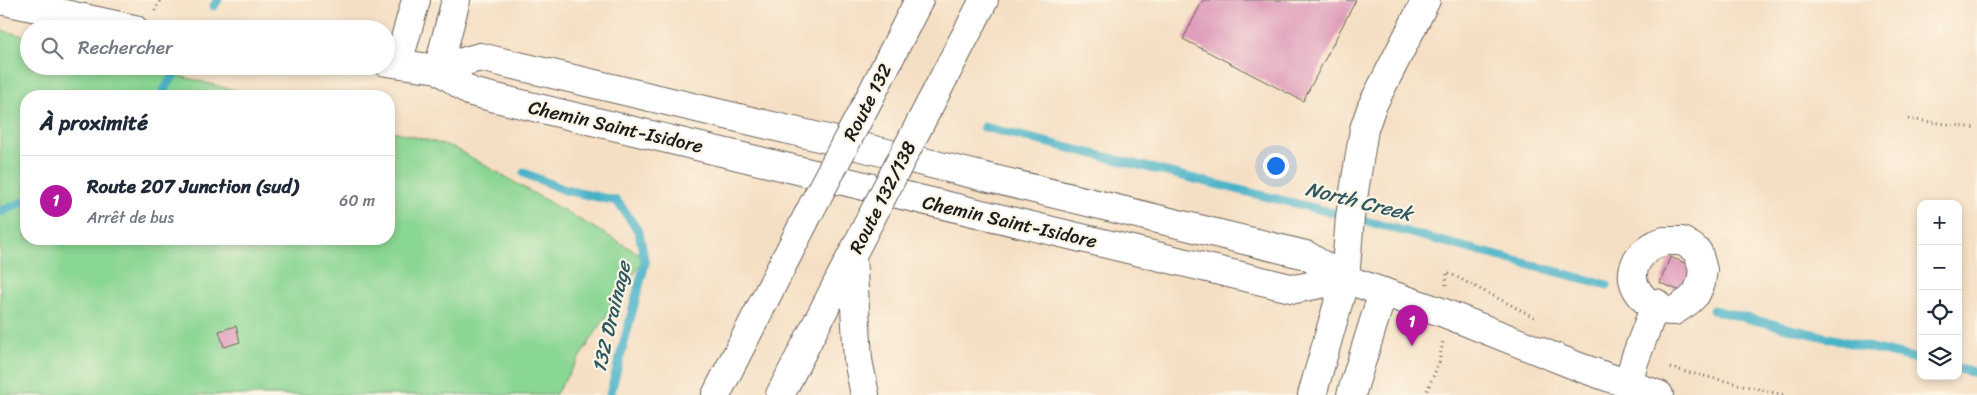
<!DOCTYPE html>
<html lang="fr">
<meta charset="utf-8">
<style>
:root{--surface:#fff;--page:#f2f2f3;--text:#1f2937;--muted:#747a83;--line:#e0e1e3;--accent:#b5179e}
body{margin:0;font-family:Sriracha,sans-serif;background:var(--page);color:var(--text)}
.controls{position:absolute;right:15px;bottom:15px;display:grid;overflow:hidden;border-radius:10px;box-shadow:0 2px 8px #0003}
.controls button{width:45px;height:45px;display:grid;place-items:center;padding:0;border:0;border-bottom:1px solid var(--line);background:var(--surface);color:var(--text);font:25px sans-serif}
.you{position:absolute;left:1275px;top:165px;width:18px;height:18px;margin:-12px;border:4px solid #fff;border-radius:50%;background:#1a73e8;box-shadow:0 0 0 8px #1a73e833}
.badge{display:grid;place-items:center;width:32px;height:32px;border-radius:50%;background:var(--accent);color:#fff;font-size:16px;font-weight:700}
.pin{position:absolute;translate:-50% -41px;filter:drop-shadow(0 1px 2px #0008)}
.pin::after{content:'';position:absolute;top:26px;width:18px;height:15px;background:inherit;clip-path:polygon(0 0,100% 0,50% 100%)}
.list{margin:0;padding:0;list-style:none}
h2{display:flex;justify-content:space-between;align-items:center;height:65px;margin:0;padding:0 20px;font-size:21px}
h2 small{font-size:16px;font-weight:400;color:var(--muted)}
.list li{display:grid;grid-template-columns:32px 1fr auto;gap:15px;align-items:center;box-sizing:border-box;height:90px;padding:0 20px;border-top:1px solid var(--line)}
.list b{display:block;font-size:19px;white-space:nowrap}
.list p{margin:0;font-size:16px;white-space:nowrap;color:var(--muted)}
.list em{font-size:16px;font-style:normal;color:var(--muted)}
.icon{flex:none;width:28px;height:28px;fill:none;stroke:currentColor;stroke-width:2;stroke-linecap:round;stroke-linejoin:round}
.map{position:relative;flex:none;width:1977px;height:395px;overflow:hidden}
.search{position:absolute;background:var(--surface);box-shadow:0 2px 8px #0003;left:20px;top:20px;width:375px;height:55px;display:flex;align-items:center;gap:12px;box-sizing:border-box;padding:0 18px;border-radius:28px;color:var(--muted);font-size:19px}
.panel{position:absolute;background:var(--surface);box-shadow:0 2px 8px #0003;left:20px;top:90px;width:375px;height:155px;border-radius:20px}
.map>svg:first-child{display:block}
</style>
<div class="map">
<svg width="1977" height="395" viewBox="0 0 1977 395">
<rect width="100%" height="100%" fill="#fcf5e5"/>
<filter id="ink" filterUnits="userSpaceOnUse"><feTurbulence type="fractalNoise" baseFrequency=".02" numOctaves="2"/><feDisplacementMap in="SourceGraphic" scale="10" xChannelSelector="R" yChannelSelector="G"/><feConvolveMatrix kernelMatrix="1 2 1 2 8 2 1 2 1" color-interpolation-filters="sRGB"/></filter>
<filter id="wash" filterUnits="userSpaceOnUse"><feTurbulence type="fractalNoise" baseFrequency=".0096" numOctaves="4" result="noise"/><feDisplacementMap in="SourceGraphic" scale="20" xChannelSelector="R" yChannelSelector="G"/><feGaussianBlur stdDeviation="1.12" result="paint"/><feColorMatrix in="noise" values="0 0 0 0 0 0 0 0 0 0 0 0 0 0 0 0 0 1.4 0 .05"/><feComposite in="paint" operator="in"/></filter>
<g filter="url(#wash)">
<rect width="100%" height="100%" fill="#f5dfc4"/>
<path fill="#8ad693" stroke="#537958" d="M0 30 29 37V66H141L257 96H26V239H389V130L453 147 645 257 555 395H0Z"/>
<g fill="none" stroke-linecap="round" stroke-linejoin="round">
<path stroke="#49b2c7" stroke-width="9" d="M214 6 218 0
M161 96 179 66
M984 127 1350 217 1607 285
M524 173 565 190 617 201 639 232 645 263 610 395
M0 212 26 201
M1713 310 1921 360
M1958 369 1977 373"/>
</g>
<g id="blocks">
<path fill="#dd95b7" d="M1203 0H1356L1303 101 1183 39Z
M1670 257 1696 267 1686 293 1660 283Z
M236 326 240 342 224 347 219 331Z"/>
</g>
</g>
<g filter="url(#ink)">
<use href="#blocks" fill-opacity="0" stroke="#686057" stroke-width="1"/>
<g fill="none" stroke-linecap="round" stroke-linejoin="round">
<g stroke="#686057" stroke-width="30">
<path id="minor" d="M1664 241H1682L1692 247 1698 252 1703 270 1701 283 1696 294 1689 301 1674 311 1654 310C1648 303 1640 296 1636 288 1625 267 1644 247 1664 241Z
M1345 279 1350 217 1364 129 1372 106 1426 0
M1383 292 1444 313 1579 367 1659 395
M1628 384 1635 359 1656 303"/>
</g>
<g stroke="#686057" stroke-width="30">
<path id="major" d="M0 0 134 29
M386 62 438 69 480 57 874 150 1306 255 1345 279 1383 292
M438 69 471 92 1295 289 1345 279"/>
</g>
<g stroke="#686057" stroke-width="30">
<path id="highway" d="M398 63 416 0
M438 69 456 0
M870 97 919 0
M929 106 984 0
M852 255 858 360 865 395
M716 395 814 203
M780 395 871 218
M1312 395 1345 279
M1351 395 1383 292"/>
</g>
<path stroke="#686057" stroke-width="3" stroke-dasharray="1 4" stroke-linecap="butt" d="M155 11 160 0
M1908 119 1977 128
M1446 285 1447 272 1536 318
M1670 368 1784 395
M1425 395 1439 363 1443 341"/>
<use href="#minor" stroke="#fff" stroke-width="28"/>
<use href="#major" stroke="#fff" stroke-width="28"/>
<use href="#highway" stroke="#fff" stroke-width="28"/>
<g stroke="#686057" stroke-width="30" stroke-linecap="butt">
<path id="highway-bridge" d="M814 203 870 97
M871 218 929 106"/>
</g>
<use href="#highway-bridge" stroke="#fff" stroke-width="28"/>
</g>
</g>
<g text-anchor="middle" stroke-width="4.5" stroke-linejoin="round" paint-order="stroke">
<g font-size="19" fill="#1c1c1c" stroke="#fcf5e5">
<text transform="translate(867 102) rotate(-63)" y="7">Route 132</text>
<text transform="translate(616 126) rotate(13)" y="7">Chemin Saint-Isidore</text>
<text transform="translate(882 197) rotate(-63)" y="7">Route 132/138</text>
<text transform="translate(1010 221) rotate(13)" y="7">Chemin Saint-Isidore</text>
</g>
<g font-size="20" font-style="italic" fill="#2e5860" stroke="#fcf5e5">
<text transform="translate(1359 201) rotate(14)" y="7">North Creek</text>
<text transform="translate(611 317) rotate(-77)" y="7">132 Drainage</text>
</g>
</g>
</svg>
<div class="controls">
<button>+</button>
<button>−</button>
<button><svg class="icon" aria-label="locate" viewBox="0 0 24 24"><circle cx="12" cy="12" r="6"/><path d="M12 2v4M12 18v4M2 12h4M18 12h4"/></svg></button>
<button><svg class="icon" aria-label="layers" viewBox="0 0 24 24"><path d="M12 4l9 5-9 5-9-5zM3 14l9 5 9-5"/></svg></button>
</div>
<div class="you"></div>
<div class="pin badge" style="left:1412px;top:346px">1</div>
<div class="search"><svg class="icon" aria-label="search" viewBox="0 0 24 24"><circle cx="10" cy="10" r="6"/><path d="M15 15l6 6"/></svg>Rechercher</div>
<section class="panel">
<h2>À proximité<small></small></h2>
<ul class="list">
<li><span class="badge">1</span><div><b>Route 207 Junction (sud)</b><p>Arrêt de bus</p></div><em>60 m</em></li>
</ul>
</section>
</div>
